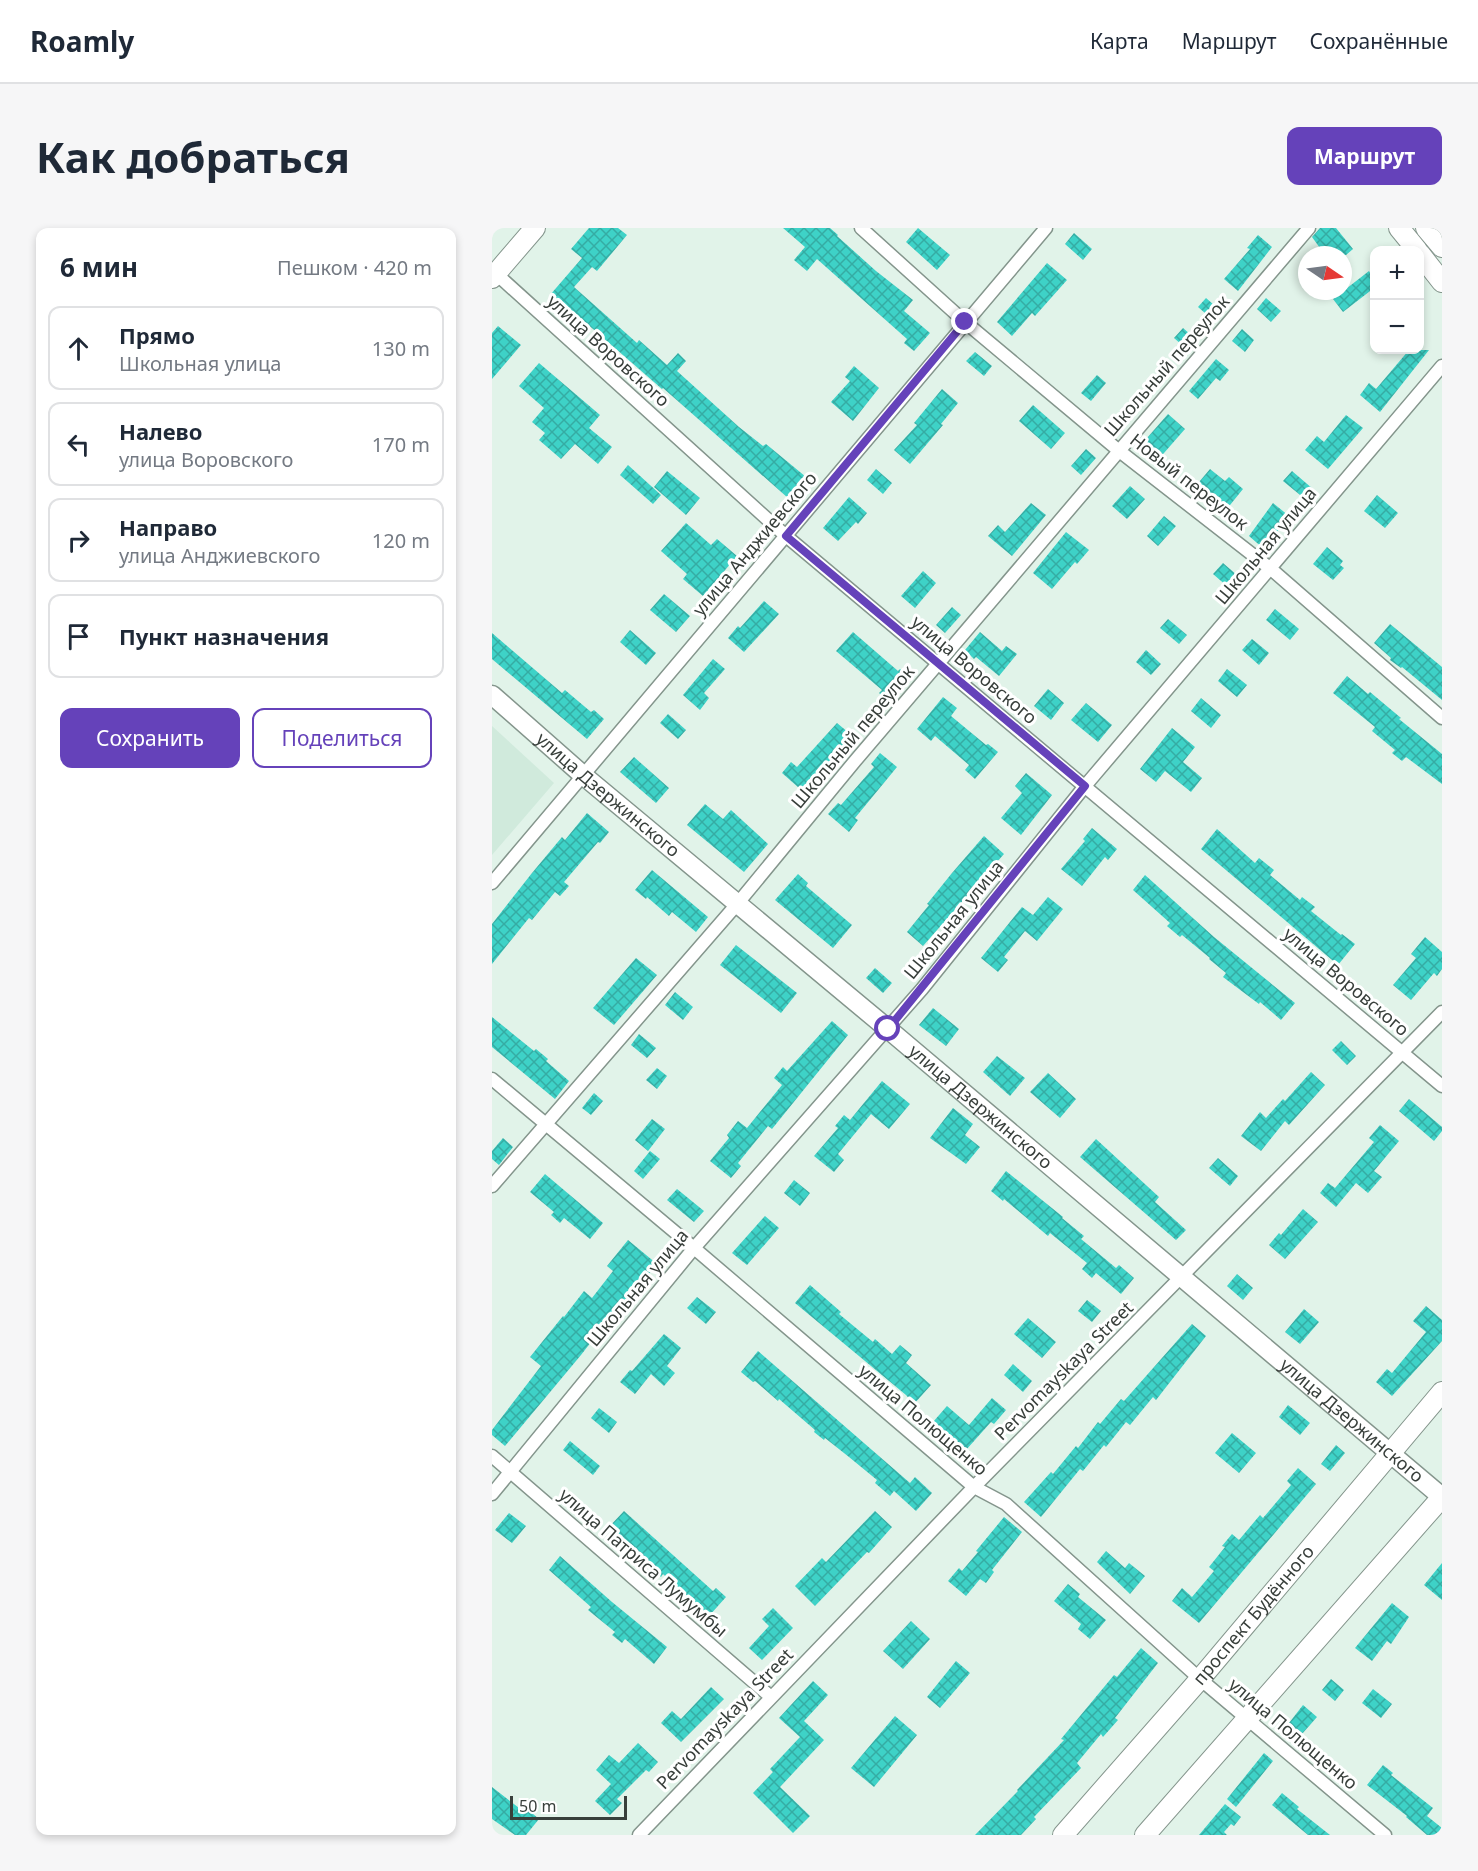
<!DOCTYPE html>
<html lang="ru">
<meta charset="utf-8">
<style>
:root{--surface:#fff;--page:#f6f6f7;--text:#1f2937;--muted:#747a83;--line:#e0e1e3;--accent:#6542ba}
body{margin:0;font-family:"Noto Sans",sans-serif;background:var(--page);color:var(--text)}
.controls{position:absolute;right:18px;top:18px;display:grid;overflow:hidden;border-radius:12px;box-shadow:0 3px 9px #0003}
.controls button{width:54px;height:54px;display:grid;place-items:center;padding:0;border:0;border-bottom:2px solid var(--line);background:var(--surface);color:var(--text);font:30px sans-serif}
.compass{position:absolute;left:806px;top:18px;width:54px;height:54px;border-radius:50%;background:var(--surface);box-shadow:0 3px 9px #0003;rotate:103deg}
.scale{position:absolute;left:18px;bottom:15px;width:117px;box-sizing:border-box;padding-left:6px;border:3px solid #383f3b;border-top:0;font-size:16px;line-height:21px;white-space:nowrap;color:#383f3b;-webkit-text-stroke:4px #fff;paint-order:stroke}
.stop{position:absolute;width:18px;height:18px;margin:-14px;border:4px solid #6542ba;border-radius:50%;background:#fff}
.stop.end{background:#6542ba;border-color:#fff;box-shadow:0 2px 6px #0008}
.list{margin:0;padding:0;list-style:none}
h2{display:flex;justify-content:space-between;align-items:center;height:78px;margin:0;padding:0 24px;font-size:26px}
h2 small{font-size:20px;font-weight:400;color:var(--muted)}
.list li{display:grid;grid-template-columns:39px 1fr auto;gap:18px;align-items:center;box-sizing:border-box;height:84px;margin:0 12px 12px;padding:0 12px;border:2px solid var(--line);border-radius:12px}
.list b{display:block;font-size:22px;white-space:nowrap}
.list p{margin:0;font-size:20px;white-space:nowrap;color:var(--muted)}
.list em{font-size:20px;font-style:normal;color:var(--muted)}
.actions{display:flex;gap:12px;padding:18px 24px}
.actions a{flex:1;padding:14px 0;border:2px solid var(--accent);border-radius:12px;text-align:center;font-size:21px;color:var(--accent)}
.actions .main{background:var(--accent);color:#fff}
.icon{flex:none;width:33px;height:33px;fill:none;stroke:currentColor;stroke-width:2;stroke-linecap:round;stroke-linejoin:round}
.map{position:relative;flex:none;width:950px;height:1607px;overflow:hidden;border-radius:12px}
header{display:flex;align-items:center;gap:36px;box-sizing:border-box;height:84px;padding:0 30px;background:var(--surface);border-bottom:2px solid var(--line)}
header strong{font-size:28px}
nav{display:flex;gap:33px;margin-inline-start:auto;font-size:21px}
.intro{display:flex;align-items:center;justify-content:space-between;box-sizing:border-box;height:144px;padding:0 36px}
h1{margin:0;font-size:42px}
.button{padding:15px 27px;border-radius:12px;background:var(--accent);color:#fff;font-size:21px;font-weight:700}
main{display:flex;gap:36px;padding:0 36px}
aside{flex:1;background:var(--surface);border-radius:12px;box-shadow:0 3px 9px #0003}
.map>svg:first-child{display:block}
</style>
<header>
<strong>Roamly</strong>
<nav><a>Карта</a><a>Маршрут</a><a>Сохранённые</a></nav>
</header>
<div class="intro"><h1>Как добраться</h1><a class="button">Маршрут</a></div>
<main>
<aside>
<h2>6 мин<small>Пешком · 420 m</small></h2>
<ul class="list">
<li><svg class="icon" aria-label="ahead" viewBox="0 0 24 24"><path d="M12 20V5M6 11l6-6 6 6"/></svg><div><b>Прямо</b><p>Школьная улица</p></div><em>130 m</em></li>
<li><svg class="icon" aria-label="left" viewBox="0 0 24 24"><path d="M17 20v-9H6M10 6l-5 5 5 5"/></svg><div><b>Налево</b><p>улица Воровского</p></div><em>170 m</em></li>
<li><svg class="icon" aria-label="right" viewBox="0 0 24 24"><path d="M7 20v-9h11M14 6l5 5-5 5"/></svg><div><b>Направо</b><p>улица Анджиевского</p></div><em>120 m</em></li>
<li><svg class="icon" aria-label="arrive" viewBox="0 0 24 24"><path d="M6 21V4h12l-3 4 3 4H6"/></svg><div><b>Пункт назначения</b></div></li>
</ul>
<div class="actions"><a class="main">Сохранить</a><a>Поделиться</a></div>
</aside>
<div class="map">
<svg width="950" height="1607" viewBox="0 0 950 1607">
<defs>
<pattern id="building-cross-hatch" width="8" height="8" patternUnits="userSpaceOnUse" patternTransform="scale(1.5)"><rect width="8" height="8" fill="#3ed2c7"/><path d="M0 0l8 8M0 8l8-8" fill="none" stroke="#35aca3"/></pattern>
</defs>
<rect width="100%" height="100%" fill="#e1f3e9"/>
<path fill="#d0eadc" d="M0 498 62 555 0 627Z"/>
<path fill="url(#building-cross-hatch)" d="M97 0H126L135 7 105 43 100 39 82 59 145 115 147 112 175 137 186 125 194 133 185 143 247 199 271 218 274 216 314 249 296 270 171 160 170 161 70 74 68 76 58 67 90 30 79 21Z
M291 0H338L346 7 345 8 384 43 421 72 412 83 438 105 422 123 412 115 415 111 325 31 315 43 302 32 313 19Z
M426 0 458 27 445 42 414 14Z
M828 0H844L861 21 854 27H833L820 9Z
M582 5 600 21 591 32 573 16Z
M766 7 780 19 746 63 732 51 758 21 755 20Z
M555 35 575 52 543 88 540 85 520 108 505 94Z
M877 43 882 51V60L851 84 841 71Z
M714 70 729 83 721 92 706 79Z
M774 70 789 83 779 94 765 81Z
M6 98 29 117 0 151V105Z
M691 100 706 113 697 123 682 110Z
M750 101 762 112 753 124 740 113Z
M917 122H937L888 184 868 167 877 155 884 161Z
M483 124 500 138 492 148 474 133Z
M724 131 737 142 728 153 724 150 706 171 697 163Z
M47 135 108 187 97 200 120 219 106 236 83 216 69 231 47 212 53 205 40 194 52 180 27 158Z
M362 138 387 160 361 193 339 174 358 153 353 149Z
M605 147 614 155 599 173 589 165Z
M450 161 466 175 449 196 451 197 418 236 402 222 425 197 422 195Z
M634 176 643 184 629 201 620 193Z
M541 177 573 205 559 221 527 193Z
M676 186 693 201 665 233 648 218Z
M854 187 871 200 836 241 813 222 825 208 832 214Z
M594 221 604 230 589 247 579 238Z
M136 237 169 267 161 276 128 247Z
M384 241 400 255 391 266 375 252Z
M718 241 733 253 737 249 751 261 730 287 702 260Z
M175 243 208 270 194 287 162 259Z
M800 243 821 261 813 271 791 253Z
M638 258 653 271 635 291 620 278Z
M885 267 906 285 893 300 872 283Z
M357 269 375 285 366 296 364 294 346 313 331 300Z
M539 275 554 287 520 328 496 308 506 297 513 304Z
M781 275 797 288 772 321 757 308Z
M672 288 684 298 666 318 655 308Z
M194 295 219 317 225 311 245 328 211 368 191 351 195 346 169 323Z
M574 304 597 322 585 336 583 334 560 361 541 345Z
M835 319 851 333 848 337 852 340 841 352 821 336Z
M731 335 746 348 736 359 721 346Z
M431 343 444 355 423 380 409 368Z
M172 366 198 388 184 404 158 382Z
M272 373 287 386 252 424 236 410 246 398 248 400Z
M460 379 469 387 453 405 444 397Z
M783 381 807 401 798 412 774 392Z
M676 391 695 407 687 416 668 400Z
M898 396 950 439V472L910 439 909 440 898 432 899 430 882 415Z
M138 402 164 425 154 437 128 414Z
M361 404 406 443 408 441 419 450 398 475 387 465 390 462 344 423Z
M488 404 510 423 514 418 525 426 507 448 484 429 482 431 473 422Z
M0 405 70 465 73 462 99 484 102 482 112 491 95 511 0 431Z
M760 411 777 425 767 437 750 422Z
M654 422 669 436 659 447 644 434Z
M221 431 233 441 212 465 217 470 208 482 191 467Z
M735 441 755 457 745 469 726 453Z
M855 448 876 466 878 464 909 490 907 491 950 526V556L914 529 910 533 900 525 903 522 880 503 883 499 841 465Z
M556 461 572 475 559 492 542 478Z
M451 469 465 480 459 488 494 517 496 516 506 524 483 551 473 542 477 537 443 508 439 513 425 501Z
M709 470 729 487 719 500 699 483Z
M594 475 620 497 606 514 579 492Z
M176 486 194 502 186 511 168 495Z
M345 495 363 510 315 567 290 545 299 534 305 539Z
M680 500 703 519 691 534 710 550 699 564 673 543 664 554 648 541Z
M388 525 405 539 363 590 366 592 357 604 336 586 346 575 349 577 382 539 379 536Z
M142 529 177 560 164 575 128 544Z
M534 545 560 567 529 607 509 590 530 565 523 558Z
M213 576 231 591 239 582 276 616 252 644 195 597Z
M95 585 117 604 108 615 106 614 72 654 77 658 68 668 63 664 40 692 37 690 0 736V696L40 645 70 609 73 612Z
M600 600 625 621 616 632 613 629 590 658 569 641 593 613 591 611Z
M725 601 763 635 767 630 782 642 778 647 808 672 810 669 823 679 819 683 849 707 850 706 863 716 846 737 709 621Z
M492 608 512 626 431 718 415 704 437 677 435 676 460 645Z
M160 642 216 689 204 704 180 684 177 688 155 669 154 671 143 662Z
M306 646 316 655 314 658 360 697 341 720 283 672Z
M653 647 722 709 803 775 789 792 768 774 767 776 731 749 734 745 717 731 718 730 690 707 688 709 675 698 678 695 641 662Z
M556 669 571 681 545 713 533 703 512 729 516 732 506 744 489 730 530 679 541 687Z
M933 709 950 724V741L945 748 942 745 919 772 901 757 924 730 919 726Z
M244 717 305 765 289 785 228 737Z
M144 730 165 747 122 797 101 780Z
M383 740 400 755 391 765 374 750Z
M183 764 201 779 191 792 173 777Z
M441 780 467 801 454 818 427 797Z
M0 789 42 823 44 821 56 831 54 833 77 853 63 871 0 819Z
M340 793 356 807 280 901 276 898 246 935 249 938 239 950 218 933 237 910 235 907 246 893 255 900 290 857 282 850 291 839 295 843Z
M147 806 164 820 155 830 139 817Z
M849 813 864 828 855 837 840 822Z
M505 828 533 850 518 868 491 844Z
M165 840 175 848 165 861 154 852Z
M819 844 833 857 797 897 793 893 769 923 749 908 768 884 774 890 791 871 793 873Z
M556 845 584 871 568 890 538 864Z
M390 853 418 876 397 901 379 886 346 926 352 932 342 944 322 928 346 900 343 898 352 887 358 892Z
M102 865 111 873 99 887 90 880Z
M917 871 950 899V903L942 913 907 883Z
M461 880 481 896 473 907 488 919 474 936 438 910Z
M160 891 173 901 156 923 143 912Z
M888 897 907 913 882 943 890 949 876 965 864 955 844 979 828 965 836 955 843 960 882 914 877 910Z
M11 910 21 919 7 937 0 931V923Z
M604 911 667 969 663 974 694 1002 684 1012 588 929Z
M158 923 168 931 151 951 142 943Z
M726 930 746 948 738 958 717 940Z
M514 943 571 989 570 990 592 1008 589 1011 624 1040 627 1037 642 1050 629 1066 604 1045 600 1050 590 1041 595 1035 558 1005 556 1008 512 971 511 973 499 963Z
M53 946 111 995 98 1011 72 990 68 995 59 987 62 984 38 964Z
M302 952 318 965 308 978 292 965Z
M185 961 212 983 202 994 175 972Z
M811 981 826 994 793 1031 777 1017 787 1005 789 1007Z
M273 988 287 1000 255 1037 240 1025Z
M136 1012 165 1036 144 1062 128 1079 127 1078 89 1127 13 1218 0 1207V1202L49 1138 38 1129 71 1088 72 1089 92 1063 100 1070 121 1043 115 1038Z
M745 1046 761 1060 751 1072 735 1058Z
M318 1057 349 1084 347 1086 381 1114 383 1111 400 1126 408 1117 420 1127 414 1135 439 1157 422 1176 414 1167 303 1075Z
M205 1069 224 1084 214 1096 195 1080Z
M595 1072 609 1083 600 1094 586 1083Z
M934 1078 950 1092V1113L900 1168 884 1154 895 1141 900 1145 934 1104 921 1093Z
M812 1081 827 1094 808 1116 793 1104Z
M536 1090 564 1114 550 1130 522 1106Z
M700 1096 714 1108 664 1172 661 1169 638 1197 634 1194 614 1219 612 1217 591 1243 588 1241 549 1289 532 1274 559 1244 561 1246 584 1218 586 1220 606 1194 608 1196 629 1171 632 1173Z
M172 1106 189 1120 175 1138 183 1145 172 1158 159 1146 143 1166 128 1154 138 1142 140 1143Z
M266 1123 418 1255 423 1249 440 1265 424 1283 402 1263 398 1268 383 1255 385 1252 357 1229 333 1210 332 1212 322 1204 323 1202 287 1171 286 1173 263 1153 261 1154 249 1144Z
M521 1136 540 1153 531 1164 512 1147Z
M500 1170 514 1182 502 1196 499 1194 474 1222 441 1194 455 1178 477 1197Z
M796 1177 818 1195 808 1207 787 1189Z
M107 1180 125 1194 117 1205 99 1190Z
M740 1205 764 1225 747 1245 723 1225Z
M78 1213 108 1238 101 1247 71 1222Z
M844 1217 853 1225 838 1243 829 1236Z
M806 1240 824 1256 707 1395 680 1373 690 1360 700 1369 722 1343 717 1339 733 1319 730 1318 740 1306 747 1312 768 1287 771 1290 799 1257 795 1253Z
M132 1283 221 1363 224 1360 234 1369 217 1388 171 1346 169 1349 159 1339 160 1338 127 1307 126 1309 116 1300Z
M383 1283 400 1299 377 1325 375 1324 323 1378 303 1358 330 1330 334 1334Z
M17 1285 34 1298 20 1315 3 1302Z
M512 1289 530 1304 500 1342 502 1344 494 1355 488 1351 474 1368 456 1353 467 1340 470 1343 486 1324 484 1323Z
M614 1323 633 1340 637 1335 653 1348 638 1366 605 1334Z
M68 1328 120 1374 175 1419 162 1436 133 1411 130 1415 120 1407 123 1404 96 1382 99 1379 57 1342Z
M950 1335V1372L932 1357Z
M576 1356 588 1366 586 1369 614 1392 598 1411 586 1401 589 1396 562 1373Z
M900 1375 917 1389 899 1416 895 1413 880 1433 863 1420Z
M281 1380 301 1400 270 1432 257 1420 277 1398 270 1391Z
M419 1393 438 1411 411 1441 391 1423Z
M649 1420 666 1435 623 1490 626 1492 611 1509 609 1506 585 1535 589 1540 542 1589 544 1591 529 1607H483L526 1563 525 1562 572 1512 569 1511 622 1447 625 1449Z
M464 1433 478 1445 448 1480 435 1469Z
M839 1451 852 1462 843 1473 830 1462Z
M321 1453 336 1467 312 1493 332 1512 288 1559 318 1588 301 1605 261 1565 281 1544 278 1541 308 1509 287 1490Z
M219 1459 232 1471 189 1514 169 1495 180 1483 189 1491Z
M881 1461 900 1476 889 1490 870 1475Z
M811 1477 825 1489 810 1506 797 1495Z
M403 1488 425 1507 382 1559 359 1540Z
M146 1515 166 1534 157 1544 154 1542 125 1571 130 1575 118 1587 103 1573 119 1556 104 1542 117 1527 127 1535Z
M772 1525 781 1533 744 1579 735 1571Z
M891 1537 901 1545 899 1547 941 1580 935 1588 950 1600V1607H935L914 1589 915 1588 875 1557Z
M0 1559 31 1583 34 1580 47 1591 34 1607H23L0 1591Z
M790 1565 807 1579 805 1581 838 1607H816L780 1577Z
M733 1576 749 1589 742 1598 739 1596 732 1604 735 1607H707Z"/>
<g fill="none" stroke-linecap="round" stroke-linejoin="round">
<g stroke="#84958c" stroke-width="15">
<path id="street" d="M369 0 473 94 626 222 779 341 950 490
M0 42 294 308 950 858
M0 655 554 0
M0 851 202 1020 482 1259 514 1276 708 1451 893 1607
M0 958 246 675 363 533 817 0
M0 1228 279 1469
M0 1266 202 1020 430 761 593 558 950 138
M147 1607 482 1259 950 784"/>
</g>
<g stroke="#84958c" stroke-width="21">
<g id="secondary">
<path id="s1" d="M0 467 92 548 396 801 950 1269"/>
</g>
</g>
<g stroke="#84958c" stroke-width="22">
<g id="primary">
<path d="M907 0 925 22"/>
<path d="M934 0 950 19"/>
<path d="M928 26 950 54"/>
<path d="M0 50 43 0"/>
<path id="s2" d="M571 1607 708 1451 950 1164"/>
<path d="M653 1607 950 1269"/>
</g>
</g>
<use href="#street" stroke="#fff" stroke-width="12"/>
<use href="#secondary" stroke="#fff" stroke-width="18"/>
<use href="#primary" stroke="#fff" stroke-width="20"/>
</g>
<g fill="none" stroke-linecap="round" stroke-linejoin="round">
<path stroke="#6542ba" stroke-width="8" d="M396 801 593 558 294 308 473 94"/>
</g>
<g text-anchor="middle" stroke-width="6" stroke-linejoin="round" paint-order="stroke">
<g font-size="18" fill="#383f3b" stroke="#fff">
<text transform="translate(116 123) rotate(42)" y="6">улица Воровского</text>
<text transform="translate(675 138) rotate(-49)" y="6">Школьный переулок</text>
<text transform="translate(697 254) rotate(38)" y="6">Новый переулок</text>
<text transform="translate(263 316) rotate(-50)" y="6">улица Анджиевского</text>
<text transform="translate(774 318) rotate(-50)" y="6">Школьная улица</text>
<text transform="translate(482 442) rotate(40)" y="6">улица Воровского</text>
<text transform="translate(361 509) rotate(-50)" y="6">Школьный переулок</text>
<text dy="6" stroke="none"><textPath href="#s1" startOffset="153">улица Дзержинского</textPath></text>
<text transform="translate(462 692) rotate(-51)" y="6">Школьная улица</text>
<text transform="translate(854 754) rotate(40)" y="6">улица Воровского</text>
<text dy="6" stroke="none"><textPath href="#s1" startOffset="639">улица Дзержинского</textPath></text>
<text transform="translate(146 1060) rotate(-50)" y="6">Школьная улица</text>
<text transform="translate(572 1143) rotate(-45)" y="6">Pervomayskaya Street</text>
<text transform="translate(431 1192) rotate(40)" y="6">улица Полющенко</text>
<text dy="6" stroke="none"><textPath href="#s1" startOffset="1125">улица Дзержинского</textPath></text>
<text transform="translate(151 1335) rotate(41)" y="6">улица Патриса Лумумбы</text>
<text dy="6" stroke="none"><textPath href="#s2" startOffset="291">проспект Будённого</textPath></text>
<text transform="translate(233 1491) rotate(-46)" y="6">Pervomayskaya Street</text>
<text transform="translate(801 1506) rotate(40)" y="6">улица Полющенко</text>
</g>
</g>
</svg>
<div class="controls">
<button>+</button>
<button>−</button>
</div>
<svg class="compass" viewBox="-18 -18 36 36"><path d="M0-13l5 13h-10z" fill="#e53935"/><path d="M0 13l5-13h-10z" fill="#747a83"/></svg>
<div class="scale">50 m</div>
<div class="stop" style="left:396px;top:801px"></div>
<div class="stop end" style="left:473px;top:94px"></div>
</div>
</main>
